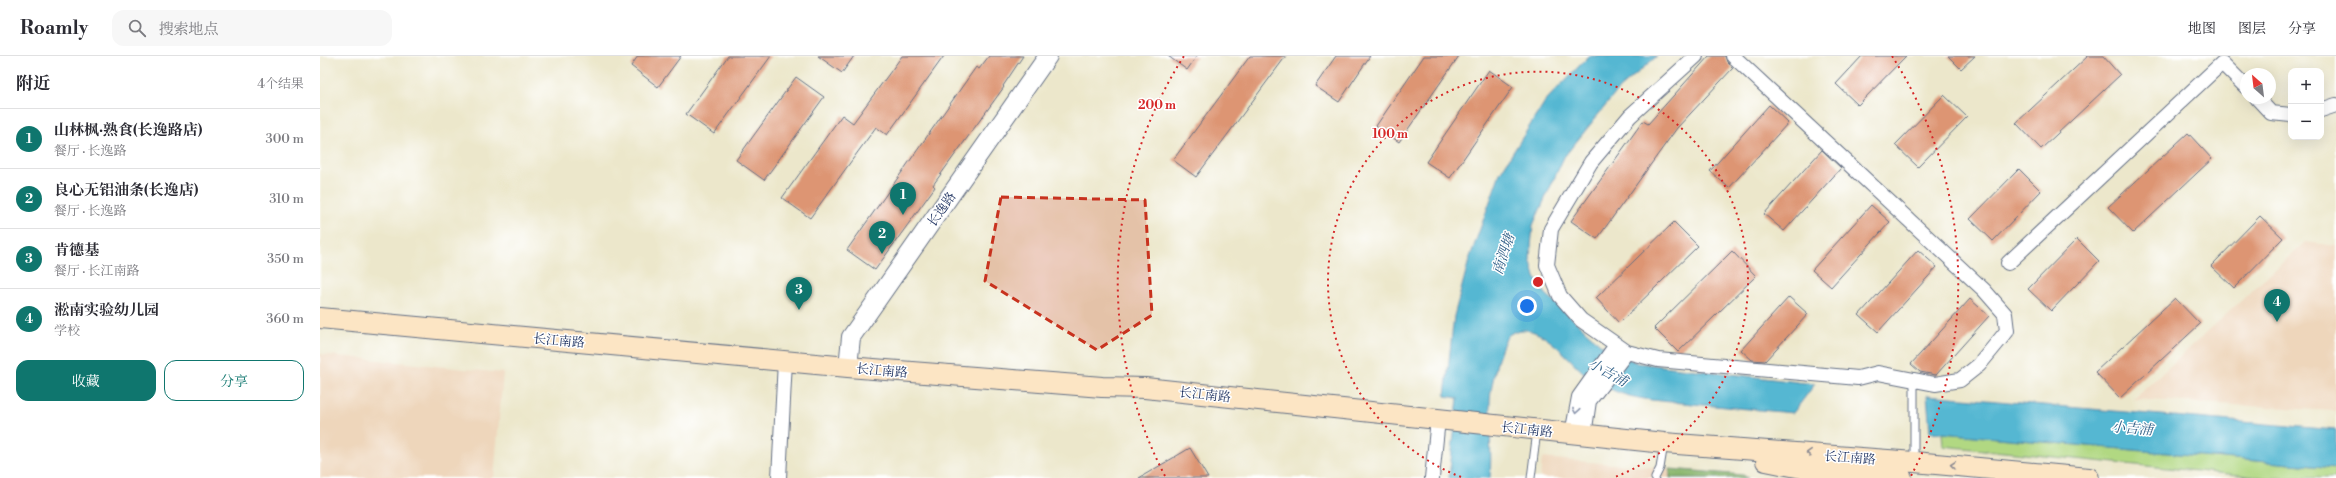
<!DOCTYPE html>
<html lang="zh">
<meta charset="utf-8">
<style>
:root{--surface:#fff;--page:#f7f7f7;--text:#2b2b33;--muted:#7c7c81;--line:#e1e1e2;--accent:#0f766e}
body{margin:0;font-family:"Libre Bodoni","Noto Serif SC",serif;background:var(--page);color:var(--text)}
.controls{position:absolute;right:12px;top:12px;display:grid;overflow:hidden;border-radius:8px;box-shadow:0 4px 16px #0002}
.controls button{width:36px;height:36px;display:grid;place-items:center;padding:0;border:0;border-bottom:1px solid var(--line);background:var(--surface);color:var(--text);font:20px sans-serif}
.compass{position:absolute;left:1920px;top:12px;width:36px;height:36px;border-radius:50%;background:var(--surface);box-shadow:0 4px 16px #0002;rotate:332deg}
.you{position:absolute;left:1207px;top:250px;width:14px;height:14px;margin:-10px;border:3px solid #fff;border-radius:50%;background:#1a73e8;box-shadow:0 0 0 6px #1a73e833}
.badge{display:grid;place-items:center;width:26px;height:26px;border-radius:50%;background:var(--accent);color:#fff;font-size:13px;font-weight:700}
.pin{position:absolute;translate:-50% -33px;filter:drop-shadow(0 1px 2px #0008)}
.pin::after{content:'';position:absolute;top:21px;width:14px;height:12px;background:inherit;clip-path:polygon(0 0,100% 0,50% 100%)}
.list{margin:0;padding:0;list-style:none}
h2{display:flex;justify-content:space-between;align-items:center;height:52px;margin:0;padding:0 16px;font-size:17px}
h2 small{font-size:13px;font-weight:400;color:var(--muted)}
.list li{display:grid;grid-template-columns:26px 1fr auto;gap:12px;align-items:center;box-sizing:border-box;height:60px;padding:0 16px;border-top:1px solid var(--line)}
.list b{display:block;font-size:15px;white-space:nowrap}
.list p{margin:0;font-size:13px;white-space:nowrap;color:var(--muted)}
.list em{font-size:13px;font-style:normal;color:var(--muted)}
.actions{display:flex;gap:8px;padding:12px 16px}
.actions a{flex:1;padding:9px 0;border:1px solid var(--accent);border-radius:12px;text-align:center;font-size:14px;color:var(--accent)}
.actions .main{background:var(--accent);color:#fff}
.icon{flex:none;width:22px;height:22px;fill:none;stroke:currentColor;stroke-width:2;stroke-linecap:round;stroke-linejoin:round}
.map{position:relative;flex:none;width:2016px;height:422px;overflow:hidden}
header{display:flex;align-items:center;gap:24px;box-sizing:border-box;height:56px;padding:0 20px;background:var(--surface);border-bottom:1px solid var(--line)}
header strong{font-size:19px}
nav{display:flex;gap:22px;margin-inline-start:auto;font-size:14px}
.search{width:280px;height:36px;background:var(--page);display:flex;align-items:center;gap:10px;box-sizing:border-box;padding:0 14px;border-radius:12px;color:var(--muted);font-size:15px}
main{display:flex}
aside{flex:1;background:var(--surface)}
.map>svg:first-child{display:block}
</style>
<header>
<strong>Roamly</strong>
<div class="search"><svg class="icon" aria-label="search" viewBox="0 0 24 24"><circle cx="10" cy="10" r="6"/><path d="M15 15l6 6"/></svg>搜索地点</div>
<nav><a>地图</a><a>图层</a><a>分享</a></nav>
</header>
<main>
<aside>
<h2>附近<small>4个结果</small></h2>
<ul class="list">
<li><span class="badge">1</span><div><b>山林枫·熟食(长逸路店)</b><p>餐厅 · 长逸路</p></div><em>300 m</em></li>
<li><span class="badge">2</span><div><b>良心无铝油条(长逸店)</b><p>餐厅 · 长逸路</p></div><em>310 m</em></li>
<li><span class="badge">3</span><div><b>肯德基</b><p>餐厅 · 长江南路</p></div><em>350 m</em></li>
<li><span class="badge">4</span><div><b>淞南实验幼儿园</b><p>学校</p></div><em>360 m</em></li>
</ul>
<div class="actions"><a class="main">收藏</a><a>分享</a></div>
</aside>
<div class="map">
<svg width="2016" height="422" viewBox="0 0 2016 422">
<rect width="100%" height="100%" fill="#fff"/>
<filter id="ink" filterUnits="userSpaceOnUse"><feTurbulence type="fractalNoise" baseFrequency=".025" numOctaves="2"/><feDisplacementMap in="SourceGraphic" scale="8" xChannelSelector="R" yChannelSelector="G"/><feConvolveMatrix kernelMatrix="1 2 1 2 8 2 1 2 1" color-interpolation-filters="sRGB"/></filter>
<filter id="wash" filterUnits="userSpaceOnUse"><feTurbulence type="fractalNoise" baseFrequency=".012" numOctaves="4" result="noise"/><feDisplacementMap in="SourceGraphic" scale="16" xChannelSelector="R" yChannelSelector="G"/><feGaussianBlur stdDeviation="0.9" result="paint"/><feColorMatrix in="noise" values="0 0 0 0 0 0 0 0 0 0 0 0 0 0 0 0 0 1.4 0 .05"/><feComposite in="paint" operator="in"/></filter>
<g filter="url(#wash)">
<rect width="100%" height="100%" fill="#ece7cb"/>
<path fill="#eed6bb" d="M1985 186 2016 190V355L1814 343Z
M0 298 183 317 174 422H0Z
M1222 402 1423 419 1428 422H1220Z"/>
<path fill="#b1d882" stroke="#668470" d="M1622 377 2016 412V422H1948L1623 390Z"/>
<path fill="#8cb870" stroke="#547467" d="M1350 413 1423 419 1428 422H1350Z"/>
<path fill="#54b7d2" stroke="#387398" d="M1269 0H1337L1299 33 1244 101 1213 169 1210 202 1215 221 1225 237 1280 288 1317 307 1495 328 1473 357C1440 354 1406 351 1373 348 1346 345 1314 345 1290 333 1282 328 1271 324 1264 317 1246 301 1216 261 1190 278 1180 284 1170 334 1170 346 1169 372 1172 396 1170 422H1129L1138 342 1125 340 1134 260 1149 204 1180 117 1226 44Z
M1607 339 2016 374V412L1610 376Z"/>
<g id="blocks">
<path fill="#dd9573" d="M318 0H361L338 31 311 10Z
M408 0H451L394 78 366 58Z
M498 0H534L522 17Z
M582 0H624L567 79 556 71 490 162 462 142 522 59 533 67Z
M669 0H703L683 30 684 31 613 129 615 131 555 214 527 194 656 11 659 13Z
M848 0H877L867 14Z
M930 0H966L876 121 853 104Z
M1016 0H1050L1019 46 995 30Z
M1104 0H1139L1079 86 1056 70Z
M1389 0H1405L1407 6 1413 12 1357 72 1277 183 1251 165 1323 65 1328 68Z
M1542 0H1586L1538 49 1516 28Z
M1628 0H1655L1641 13Z
M1768 0H1783L1800 19 1721 93 1696 67Z
M1169 14 1193 31 1130 122 1106 106Z
M476 21 504 41 444 124 416 104Z
M1624 39 1647 61 1598 111 1575 89Z
M1449 49 1468 67 1409 132 1390 115Z
M1868 77 1892 103 1813 177 1788 151Z
M1502 94 1521 112 1464 175 1444 158Z
M1699 113 1721 135 1673 185 1650 163Z
M1551 149 1570 166 1511 231 1492 214Z
M1940 160 1963 182 1914 232 1891 210Z
M1354 166 1378 190 1299 267 1276 242Z
M1757 183 1779 205 1731 255 1708 233Z
M1598 194 1617 211 1558 276 1539 259Z
M1412 195 1436 220 1358 296 1334 272Z
M1469 241 1488 258 1445 305 1432 304 1421 294Z
M1855 242 1880 268 1800 342 1775 316Z
M1650 243 1669 260 1616 319 1600 316 1591 308Z
M870 392 888 422H819Z"/>
</g>
</g>
<g filter="url(#ink)">
<use href="#blocks" fill-opacity="0" stroke="#646f84" stroke-width="1"/>
<g fill="none" stroke-linecap="round" stroke-linejoin="round">
<g stroke="#646f84" stroke-width="9">
<path id="service" d="M1594 405V324
M1211 422 1217 375
M1335 422 1340 412 1344 388"/>
</g>
<g stroke="#646f84" stroke-width="16">
<path id="minor" d="M1376 0 1310 60 1271 106 1231 173 1227 209 1240 240 1261 264 1307 296 1338 304 1538 322 1558 317 1615 328 1640 324 1659 309 1687 275 1685 258 1664 234 1413 0
M1937 42 1951 57 1971 59
M2001 54 2016 49
M1688 207 1902 7 1926 31
M1252 378 1259 341 1296 289
M1264 379 1269 345 1307 296
M459 422 465 305
M1112 422 1118 363"/>
</g>
<g stroke="#646f84" stroke-width="20">
<path id="tertiary" d="M528 311 531 281 728 0"/>
</g>
<g stroke="#646f84" stroke-width="22">
<path id="secondary" d="M0 262 528 311 782 331 825 332 1344 387 1594 406 1769 422
M1446 405 1482 412 1582 422"/>
</g>
<use href="#service" stroke="#fff" stroke-width="7"/>
<use href="#minor" stroke="#fff" stroke-width="14"/>
<use href="#tertiary" stroke="#fff" stroke-width="18"/>
<use href="#secondary" stroke="#fce5c4" stroke-width="20"/>
</g>
<defs><path id="oneway-chevron" d="M-2-3.5L2.5 0L-2 3.5" fill="none" stroke-width="1.6" stroke-linecap="round" stroke-linejoin="round"/></defs>
<use stroke="#8d97ae" href="#oneway-chevron" transform="translate(1256 355) rotate(100)"/>
<g stroke="#8c8a91">
<use href="#oneway-chevron" transform="translate(1489 397) rotate(-176)"/>
<use href="#oneway-chevron" transform="translate(1633 409) rotate(-175)"/>
</g>
</g>
<path fill="#c8321e" fill-opacity="0.2" stroke="#c8321e" stroke-width="3" stroke-dasharray="8 5" stroke-linejoin="round" d="M681 141 825 144 832 259 777 294 665 225Z"/>
<g fill="none" stroke="#d62828" stroke-width="2" stroke-dasharray="2 4">
<path d="M1141 421A210 210 0 1 1 1295 421"/>
<path d="M845 420A420 420 0 0 1 864 0M1572 0A420 420 0 0 1 1591 420"/>
</g>
<g text-anchor="middle" stroke-width="3" stroke-linejoin="round" paint-order="stroke">
<g font-size="13" fill="#1b2f5e" stroke="#fff">
<text transform="translate(621 153) rotate(-55)" y="5">长逸路</text>
<text transform="translate(239 284) rotate(5)" y="5">长江南路</text>
<text transform="translate(562 314) rotate(5)" y="5">长江南路</text>
<text transform="translate(885 338) rotate(6)" y="5">长江南路</text>
<text transform="translate(1207 373) rotate(6)" y="5">长江南路</text>
<text transform="translate(1530 401) rotate(4)" y="5">长江南路</text>
</g>
<g font-size="14" font-style="italic" fill="#2f5f87" stroke="#fff">
<text transform="translate(1183 198) rotate(-72)" y="5">南泗塘</text>
<text transform="translate(1288 316) rotate(29)" y="5">小吉浦</text>
<text transform="translate(1812 372) rotate(5)" y="5">小吉浦</text>
</g>
</g>
<circle cx="1218" cy="226" r="6" fill="#d62828" stroke="#fff" stroke-width="2"/>
<g font-size="12" text-anchor="middle" font-weight="bold" fill="#d62828" stroke="#fff" stroke-width="3" stroke-linejoin="round" paint-order="stroke">
<text x="837" y="53">200 m</text>
<text x="1070" y="82">100 m</text>
</g>
</svg>
<div class="controls">
<button>+</button>
<button>−</button>
</div>
<svg class="compass" viewBox="-18 -18 36 36"><path d="M0-13l5 13h-10z" fill="#e53935"/><path d="M0 13l5-13h-10z" fill="#7c7c81"/></svg>
<div class="you"></div>
<div class="pin badge" style="left:583px;top:159px">1</div>
<div class="pin badge" style="left:562px;top:198px">2</div>
<div class="pin badge" style="left:479px;top:254px">3</div>
<div class="pin badge" style="left:1957px;top:266px">4</div>
</div>
</main>
